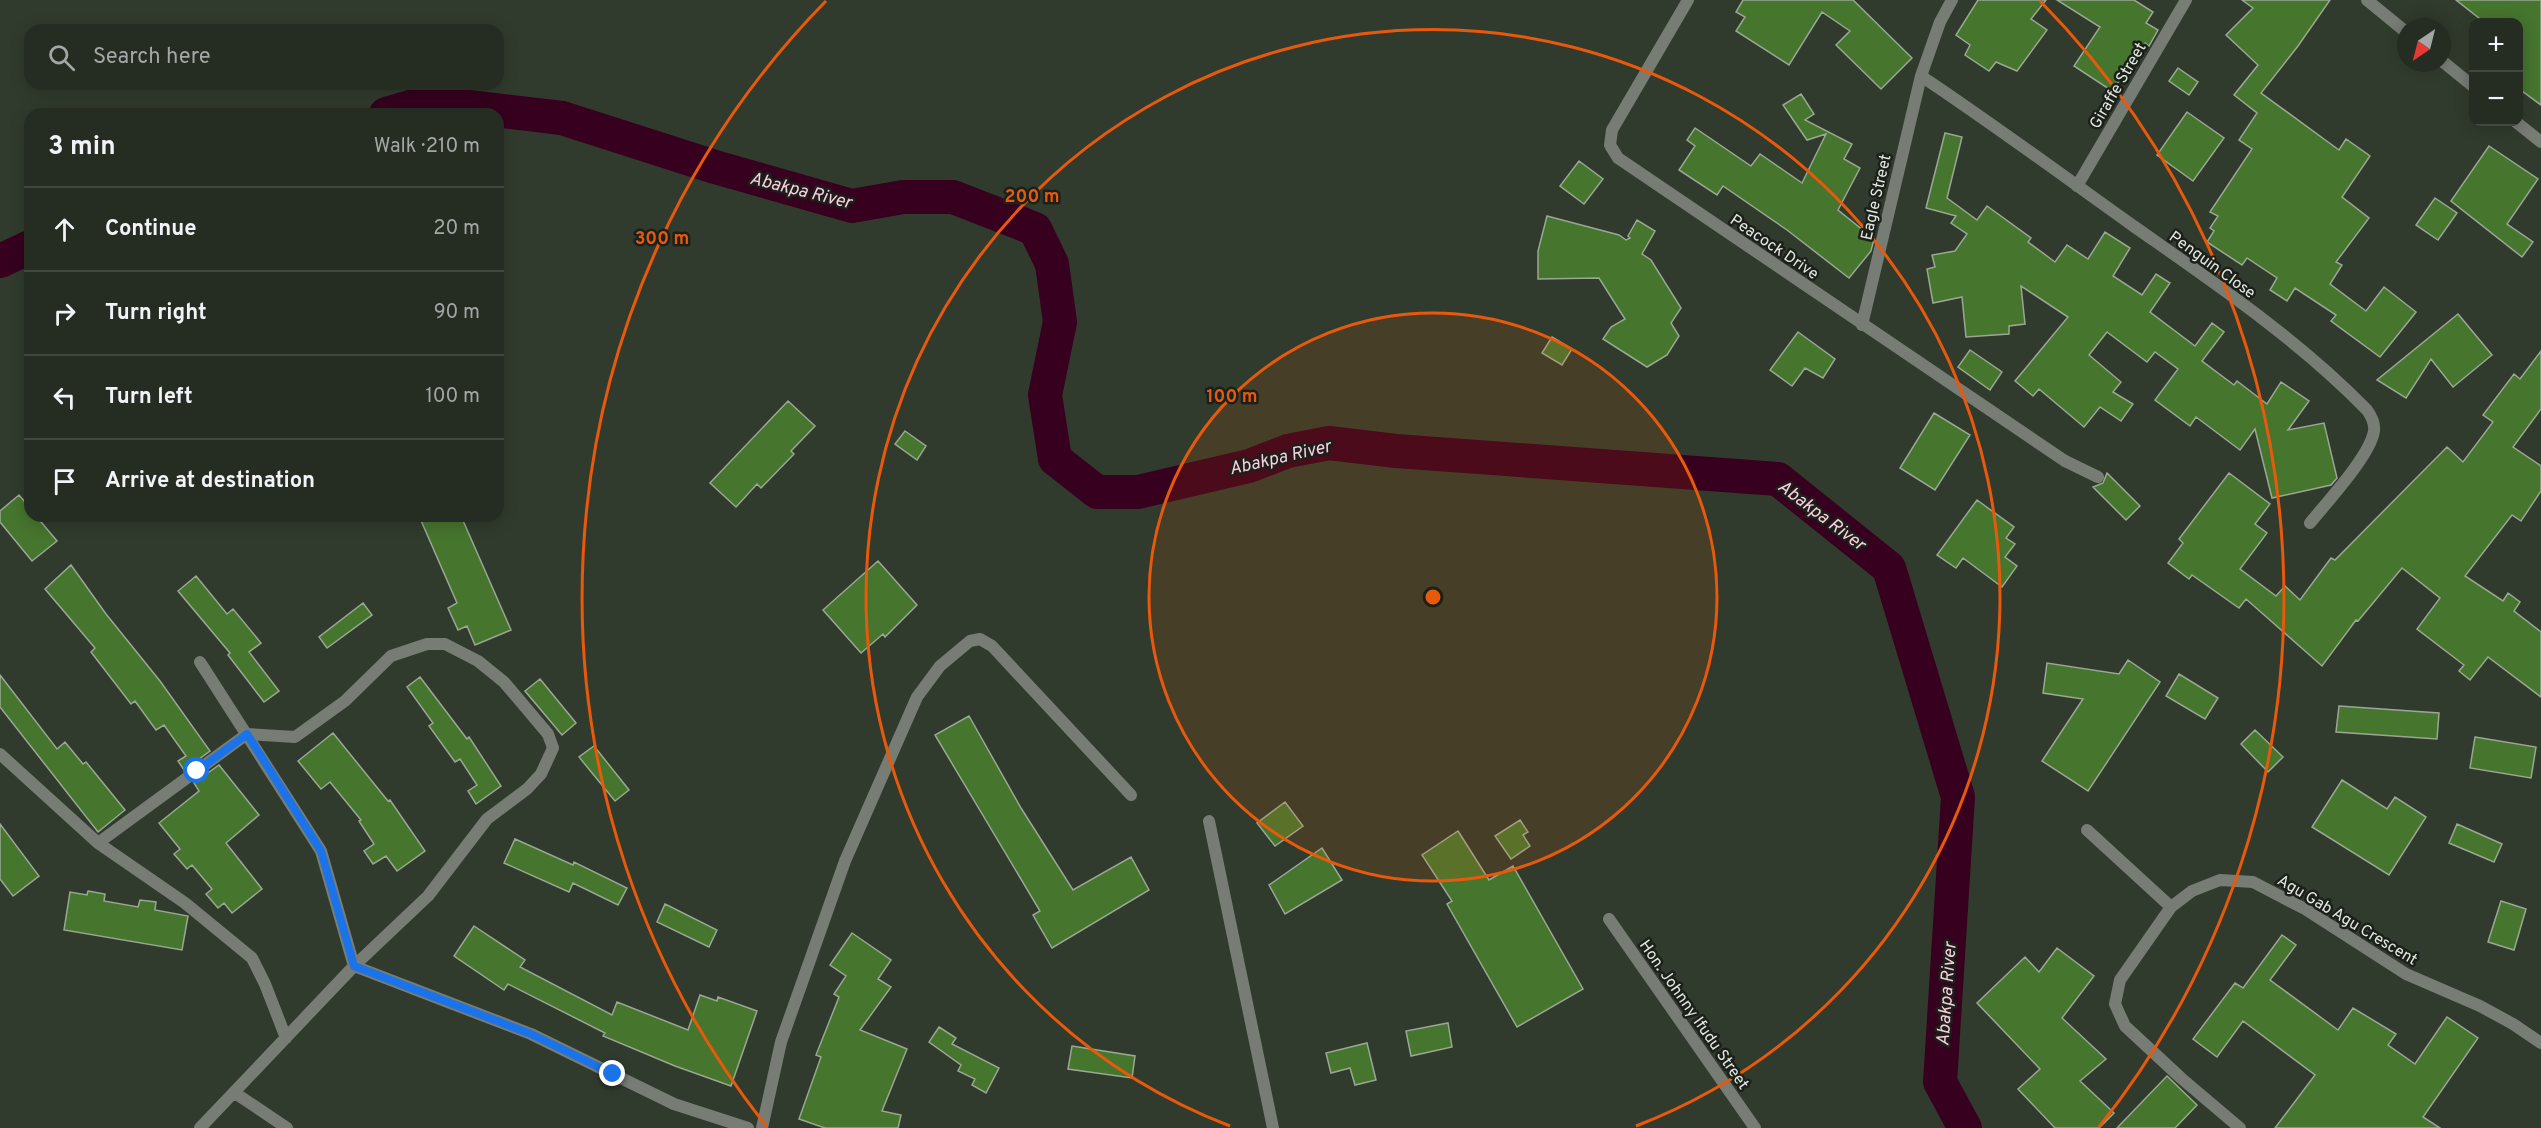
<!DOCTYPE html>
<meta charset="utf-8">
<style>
:root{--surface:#252c22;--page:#2d342a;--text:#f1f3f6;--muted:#a3a7a5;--line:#424840}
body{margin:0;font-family:Overpass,sans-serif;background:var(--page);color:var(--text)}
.controls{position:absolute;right:18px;top:18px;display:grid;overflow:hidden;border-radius:12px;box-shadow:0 3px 15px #0003}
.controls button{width:54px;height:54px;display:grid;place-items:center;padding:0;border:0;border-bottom:2px solid var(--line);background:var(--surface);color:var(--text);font:30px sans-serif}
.compass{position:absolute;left:2397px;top:18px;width:54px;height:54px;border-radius:50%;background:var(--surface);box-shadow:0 3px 15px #0003;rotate:215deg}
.stop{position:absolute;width:18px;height:18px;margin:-14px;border:4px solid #1a73e8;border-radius:50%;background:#fff}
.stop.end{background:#1a73e8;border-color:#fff;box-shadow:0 2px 6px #0008}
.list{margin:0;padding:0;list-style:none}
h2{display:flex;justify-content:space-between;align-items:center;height:78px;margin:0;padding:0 24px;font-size:26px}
h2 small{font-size:20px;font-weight:400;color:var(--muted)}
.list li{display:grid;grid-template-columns:39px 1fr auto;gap:18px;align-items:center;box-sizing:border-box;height:84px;padding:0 24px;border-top:2px solid var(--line)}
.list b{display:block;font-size:22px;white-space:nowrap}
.list em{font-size:20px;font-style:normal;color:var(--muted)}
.icon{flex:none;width:33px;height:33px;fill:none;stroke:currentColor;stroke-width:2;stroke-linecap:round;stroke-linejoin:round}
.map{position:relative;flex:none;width:2541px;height:1128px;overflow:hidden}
.search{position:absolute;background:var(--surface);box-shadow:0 3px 15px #0003;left:24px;top:24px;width:480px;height:66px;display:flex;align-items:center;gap:15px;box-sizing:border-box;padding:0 21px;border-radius:18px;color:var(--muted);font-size:22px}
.panel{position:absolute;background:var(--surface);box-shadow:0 3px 15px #0003;left:24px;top:108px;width:480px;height:414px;border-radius:18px}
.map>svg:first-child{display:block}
</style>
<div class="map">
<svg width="2541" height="1128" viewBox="0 0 2541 1128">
<rect width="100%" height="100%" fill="#313b2d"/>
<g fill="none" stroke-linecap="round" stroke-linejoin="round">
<path stroke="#36001e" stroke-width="34" d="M386 114 427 102 562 118 715 167 852 206 903 197H953L1035 229 1052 264 1060 322 1045 395 1055 459 1097 492H1138L1249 466 1288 451 1329 443 1396 451 1778 479 1889 568 1958 797 1940 1082 1965 1128
M0 261 30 247"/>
</g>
<path fill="#46752e" stroke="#9aa795" stroke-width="1.5" d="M1743 0H1853L1912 58 1881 89 1836 45 1850 31 1822 12 1789 65 1736 31 1745 17 1736 12Z
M1978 0H2046L2031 19 2047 30 2017 71 1996 62 1989 71 1965 55 1970 45 1956 35Z
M2057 0H2134L2153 12 2146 23 2158 30 2149 46 2145 43 2112 91 2074 66 2100 27Z
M2242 0H2330L2298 46 2261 93 2339 150 2346 139 2370 156 2342 197 2369 218 2336 262 2342 265 2330 284 2366 311 2384 287 2416 312 2380 357 2331 321 2336 315 2295 288 2287 301 2270 290 2277 278 2247 258 2242 265 2207 242 2214 231 2210 228 2218 216 2210 212 2252 149 2239 140 2257 113 2234 95 2258 65 2226 35 2253 8Z
M2456 0H2541V105L2518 88V22H2484Z
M2178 68 2198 82 2189 95 2169 81Z
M1801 94 1814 114 1805 120 1852 144 1844 159 1860 168 1838 210 1874 239 1871 251 1849 278 1787 230 1723 186 1717 195 1679 170 1695 146 1687 140 1695 128 1751 166 1760 154 1802 183 1826 134 1807 140 1783 105Z
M2187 112 2224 138 2193 181 2157 155Z
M1945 133 1962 137 1947 198 1977 220 1987 206 2031 238 2028 242 2055 262 2067 245 2088 259 2105 232 2130 248 2113 276 2142 295 2156 274 2170 283 2150 312 2195 346 2212 323 2224 332 2202 361 2234 385 2237 381 2267 404 2281 382 2309 401 2288 430 2324 423 2337 478 2331 485 2272 498 2255 429 2240 450 2196 417 2190 426 2155 400 2178 369 2155 352 2147 362 2107 332 2089 355 2121 382 2113 392 2133 404 2121 421 2100 407 2084 427 2039 389 2033 396 2015 381 2068 317 2021 286 2025 324 2009 326V334L1966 337 1962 297 1933 303 1927 269 1935 267 1932 255 1955 251 1967 234 1951 223 1956 216 1926 208Z
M2489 146 2538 179 2507 224 2533 242 2522 257 2451 201Z
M1579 161 1603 179 1584 204 1560 186Z
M2435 198 2457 213 2438 240 2416 225Z
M1547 216 1619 235 1626 240 1630 238 1628 236 1637 220 1655 231 1642 254 1651 260 1681 308 1671 323 1679 336 1667 355 1647 367 1603 339 1611 327 1625 319 1599 278 1538 279V251Z
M2458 314 2492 355 2453 387 2431 359 2406 398 2377 380Z
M1798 332 1835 359 1823 378 1805 368 1792 386 1770 370Z
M1552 337 1572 349 1562 365 1542 353Z
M1970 350 2002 372 1990 390 1958 367Z
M2541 351V409L2513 447 2541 466V491L2521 521 2512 515 2465 576 2503 601 2508 593 2520 602 2514 611 2541 632V697L2488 657 2470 680 2459 671 2464 665 2417 629 2440 598 2402 568 2358 621 2356 620 2322 666 2246 599 2239 608 2192 575 2189 579 2168 563 2183 543 2179 539 2229 473 2270 504 2255 524 2267 533 2240 569 2276 596 2285 586 2300 600 2331 558 2335 560 2447 447 2463 462 2493 422 2483 415 2514 374 2520 379Z
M788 401 815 426 791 451 794 454 761 488 757 484 736 507 710 483Z
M1934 413 1970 435 1935 490 1900 468Z
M905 431 926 446 917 460 895 444Z
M2107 473 2140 506 2126 520 2093 487 2103 483Z
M19 495 30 508V516H36L57 541 32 561 0 522V511Z
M1977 500 2014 527 2006 538 2015 544 2005 557 2017 566 2002 587 1963 558 1956 568 1937 555Z
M419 516H461L511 630 475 645 467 626 458 630 448 608 457 603Z
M878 561 917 605 885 637 883 634 861 653 823 610Z
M71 565 106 614 160 681 210 751 184 770 178 761 186 756 164 725 156 730 135 701 131 704 91 652 95 648 45 589Z
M196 576 227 614 233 609 261 643 249 652 279 691 264 702 228 655 230 653 178 591Z
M363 603 372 615 327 648 319 637Z
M2128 660 2160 682 2088 791 2042 761 2083 699 2043 693 2047 663 2119 674Z
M2179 674 2218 698 2205 719 2166 696Z
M0 675 57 749 65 742 83 764 86 762 125 810 98 832 0 707Z
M420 677 467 739 469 737 501 786 476 804 468 791 477 785 460 759 455 762 429 726 433 723 407 687Z
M540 679 576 723 562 735 525 691Z
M2339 706 2439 713 2437 739 2336 732Z
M969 716 1021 808 1073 890 1131 857 1149 890 1052 948 1033 915 1040 911 935 735Z
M2255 730 2283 757 2268 772 2241 744Z
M333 733 388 801 390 800 425 851 397 871 386 856 373 864 364 851 374 844 359 821 361 820 330 782 321 789 298 761Z
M2475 737 2536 747 2531 778 2470 768Z
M594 746 629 790 615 801 579 757Z
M219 765 259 815 226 843 262 889 232 913 224 903 218 908 206 894 212 889 192 865 187 869 174 854 180 849 159 823 199 791 194 783Z
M2342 780 2387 809 2395 797 2426 817 2389 875 2312 827Z
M1285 802 1303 826 1275 846 1257 823Z
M1520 820 1528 832 1523 835 1530 846 1511 859 1495 836Z
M0 824 39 876 13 896 0 879Z
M2457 824 2502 844 2494 862 2449 843Z
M1458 831 1489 880 1513 866 1583 989 1517 1027 1447 904 1452 901 1422 855Z
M515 839 573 865 574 862 627 888 618 905 573 883 569 892 504 863Z
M1322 848 1342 880 1285 914 1269 885Z
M88 891 105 894 104 901 138 907 140 900 156 902 155 910 188 916 182 950 64 930 70 892 87 895Z
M2501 901 2526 909 2514 950 2488 942Z
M665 904 717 930 709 947 657 922Z
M474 926 525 960 520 967 612 1015 617 1002 688 1030 700 995 717 1001 718 997 757 1011 731 1086 675 1066 603 1036 605 1033 508 984 504 990 454 956Z
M852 933 891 960 878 979 891 987 860 1030 907 1049 882 1111 901 1115 898 1128H825L799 1119 821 1057 816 1055 839 997 834 994 846 976 830 965Z
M2282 935 2296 945 2270 980 2338 1030 2353 1008 2396 1034 2388 1045 2415 1064 2447 1017 2478 1038 2423 1117 2440 1128H2275L2315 1075 2243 1021 2217 1057 2193 1039 2235 983 2243 988Z
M2057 948 2094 976 2062 1018 2106 1059 2080 1081 2114 1113 2099 1128H2055L2018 1089 2040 1069 1977 1003 2025 957 2039 972Z
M1448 1023 1452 1047 1411 1056 1406 1031Z
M939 1027 956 1038 952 1044 999 1068 986 1093 972 1085 975 1079 958 1071 961 1065 929 1042Z
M1367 1043 1376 1080 1355 1085 1350 1068 1331 1073 1326 1053Z
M1072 1046 1135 1056 1132 1078 1068 1069Z
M2167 1076 2197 1105 2175 1128H2117Z"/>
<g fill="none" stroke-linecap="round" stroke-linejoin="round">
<path stroke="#777c75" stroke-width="12" d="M2367 0 2406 32
M2442 61 2474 87
M1921 76C1993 124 2062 175 2132 225 2213 282 2298 339 2367 410 2372 417 2375 423 2374 431 2370 456 2327 502 2310 523
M2516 122 2541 142
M2077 186 2186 0
M1862 325 1921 76 1940 22 1952 0
M2065 461 2098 477
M200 662 321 851 354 966
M0 754 98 843 185 903 252 958 265 984 286 1038
M1209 821 1273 1128
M2087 830 2171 907
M98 843 247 734 295 737 345 701 391 656 427 644H445L478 661 504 682 548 734 553 748 541 774 527 789 487 819 428 896 354 966 200 1128
M1609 919 1755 1128
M354 966 531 1034 674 1104 748 1128
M235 1093 287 1128
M762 1128 781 1042 845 861 917 697 940 666 970 641 980 639 992 646 1131 795
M2240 1128 2181 1078 2125 1026 2115 1004 2120 980 2171 907 2192 891 2220 880 2253 882 2305 909 2406 974 2480 1006 2513 1024 2541 1043"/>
<path stroke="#777c75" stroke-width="12" d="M1688 0 1612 130 1610 145 1618 158 2065 461"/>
</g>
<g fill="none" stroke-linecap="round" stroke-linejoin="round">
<path stroke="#1a73e8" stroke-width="8" d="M197 771 247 734 321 851 354 966 531 1034 613 1074"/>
</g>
<circle cx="1433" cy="597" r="284" fill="#e8590c" fill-opacity=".12"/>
<g fill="none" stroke="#e8590c" stroke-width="3">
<circle cx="1433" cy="597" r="284"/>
<path d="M1230 1126A567 567 0 1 1 1636 1126"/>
<path d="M767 1127A851 851 0 0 1 826 1M2040 1A851 851 0 0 1 2099 1127"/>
</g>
<g text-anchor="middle" stroke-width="5" stroke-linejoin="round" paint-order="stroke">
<g font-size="16" fill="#e2e8df" stroke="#1c201a">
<text transform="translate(2117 85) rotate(-60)" y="6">Giraffe Street</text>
<text transform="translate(1875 197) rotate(-77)" y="6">Eagle Street</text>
<text transform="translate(1775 246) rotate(34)" y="6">Peacock Drive</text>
<text transform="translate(2213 264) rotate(36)" y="6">Penguin Close</text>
<text transform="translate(2348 919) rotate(31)" y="6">Agu Gab Agu Crescent</text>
<text transform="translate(1695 1014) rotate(55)" y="6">Hon. Johnny Ifudu Street</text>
</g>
<g font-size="18" font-style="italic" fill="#fdcee0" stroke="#1c201a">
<text transform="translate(801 190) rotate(14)" y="6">Abakpa River</text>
<text transform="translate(1280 457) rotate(-13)" y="6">Abakpa River</text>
<text transform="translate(1822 515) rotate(37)" y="6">Abakpa River</text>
<text transform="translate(1946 994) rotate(-86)" y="6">Abakpa River</text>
</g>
</g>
<circle cx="1433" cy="597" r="9" fill="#e8590c" stroke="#1c201a" stroke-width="3"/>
<g font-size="18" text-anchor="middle" font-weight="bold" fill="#e8590c" stroke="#1c201a" stroke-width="5" stroke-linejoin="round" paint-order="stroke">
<text x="1032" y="202">200 m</text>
<text x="662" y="244">300 m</text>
<text x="1232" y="402">100 m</text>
</g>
</svg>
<div class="controls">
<button>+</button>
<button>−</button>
</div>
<svg class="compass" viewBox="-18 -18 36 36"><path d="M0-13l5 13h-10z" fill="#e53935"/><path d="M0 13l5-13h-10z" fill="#a3a7a5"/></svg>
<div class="stop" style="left:197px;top:771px"></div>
<div class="stop end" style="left:613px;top:1074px"></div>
<div class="search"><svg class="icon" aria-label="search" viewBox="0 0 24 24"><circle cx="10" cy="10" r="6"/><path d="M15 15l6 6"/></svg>Search here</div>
<section class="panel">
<h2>3 min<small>Walk · 210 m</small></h2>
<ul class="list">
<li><svg class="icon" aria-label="ahead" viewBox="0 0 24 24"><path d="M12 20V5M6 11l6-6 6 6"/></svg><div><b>Continue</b></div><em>20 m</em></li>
<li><svg class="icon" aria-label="right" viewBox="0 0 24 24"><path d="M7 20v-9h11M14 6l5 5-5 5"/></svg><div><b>Turn right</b></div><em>90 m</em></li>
<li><svg class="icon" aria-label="left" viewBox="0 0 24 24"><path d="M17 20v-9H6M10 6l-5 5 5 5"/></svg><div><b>Turn left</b></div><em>100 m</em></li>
<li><svg class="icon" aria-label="arrive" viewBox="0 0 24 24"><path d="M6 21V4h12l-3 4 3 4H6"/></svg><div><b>Arrive at destination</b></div></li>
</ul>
</section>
</div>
